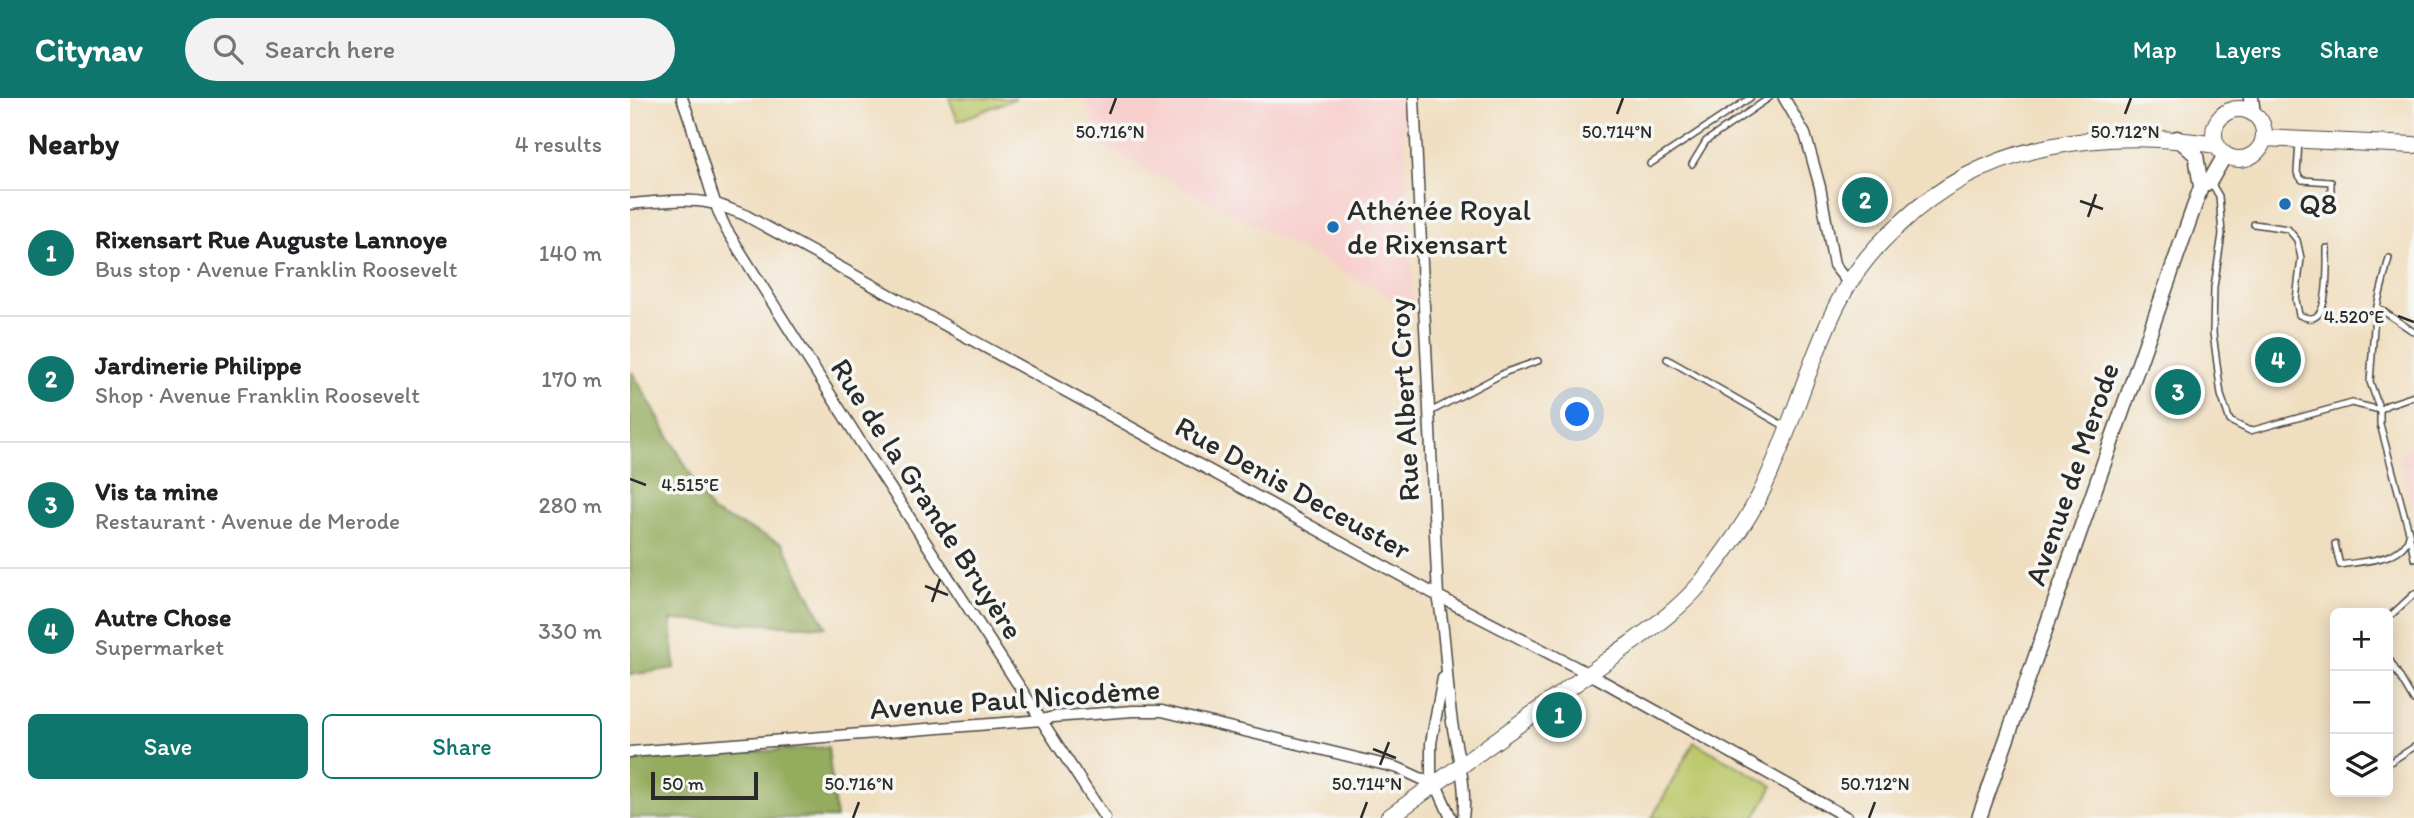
<!DOCTYPE html>
<meta charset="utf-8">
<style>
:root{--surface:#fff;--page:#f2f2f2;--text:#202124;--muted:#757577;--line:#e0e0e0;--accent:#0f766e}
body{margin:0;font-family:Itim,sans-serif;background:var(--page);color:var(--text)}
.controls{position:absolute;right:21px;bottom:21px;display:grid;overflow:hidden;border-radius:10px;box-shadow:0 4px 18px #0003}
.controls button{width:63px;height:63px;display:grid;place-items:center;padding:0;border:0;border-bottom:2px solid var(--line);background:var(--surface);color:var(--text);font:35px sans-serif}
.scale{position:absolute;left:21px;bottom:18px;width:107px;box-sizing:border-box;padding-left:7px;border:4px solid #2b2b2b;border-top:0;font-size:19px;line-height:24px;white-space:nowrap;color:#2b2b2b;-webkit-text-stroke:5px #f6f6f2;paint-order:stroke}
.you{position:absolute;left:948px;top:317px;width:24px;height:24px;margin:-18px;border:5px solid #fff;border-radius:50%;background:#1a73e8;box-shadow:0 0 0 10px #1a73e833}
.badge{display:grid;place-items:center;width:46px;height:46px;border-radius:50%;background:var(--accent);color:#fff;font-size:23px;font-weight:700}
.pin{position:absolute;translate:-50% -50%;border:4px solid #fff;box-shadow:0 2px 7px #0006}
.list{margin:0;padding:0;list-style:none}
h2{display:flex;justify-content:space-between;align-items:center;height:91px;margin:0;padding:0 28px;font-size:30px}
h2 small{font-size:23px;font-weight:400;color:var(--muted)}
.list li{display:grid;grid-template-columns:46px 1fr auto;gap:21px;align-items:center;box-sizing:border-box;height:126px;padding:0 28px;border-top:2px solid var(--line)}
.list b{display:block;font-size:26px;white-space:nowrap}
.list p{margin:0;font-size:23px;white-space:nowrap;color:var(--muted)}
.list em{font-size:23px;font-style:normal;color:var(--muted)}
.actions{display:flex;gap:14px;padding:21px 28px}
.actions a{flex:1;padding:16px 0;border:2px solid var(--accent);border-radius:10px;text-align:center;font-size:24px;color:var(--accent)}
.actions .main{background:var(--accent);color:#fff}
.icon{flex:none;width:38px;height:38px;fill:none;stroke:currentColor;stroke-width:2;stroke-linecap:round;stroke-linejoin:round}
.map{position:relative;flex:none;width:1784px;height:720px;overflow:hidden}
header{display:flex;align-items:center;gap:42px;box-sizing:border-box;height:98px;padding:0 35px;background:var(--accent);color:#fff}
header strong{font-size:33px}
nav{display:flex;gap:38px;margin-inline-start:auto;font-size:24px}
.search{width:490px;height:63px;background:var(--page);display:flex;align-items:center;gap:18px;box-sizing:border-box;padding:0 24px;border-radius:38px;color:var(--muted);font-size:26px}
main{display:flex}
aside{flex:1;background:var(--surface)}
.map>svg:first-child{display:block}
</style>
<header>
<strong>Citynav</strong>
<div class="search"><svg class="icon" aria-label="search" viewBox="0 0 24 24"><circle cx="10" cy="10" r="6"/><path d="M15 15l6 6"/></svg>Search here</div>
<nav><a>Map</a><a>Layers</a><a>Share</a></nav>
</header>
<main>
<aside>
<h2>Nearby<small>4 results</small></h2>
<ul class="list">
<li><span class="badge">1</span><div><b>Rixensart Rue Auguste Lannoye</b><p>Bus stop · Avenue Franklin Roosevelt</p></div><em>140 m</em></li>
<li><span class="badge">2</span><div><b>Jardinerie Philippe</b><p>Shop · Avenue Franklin Roosevelt</p></div><em>170 m</em></li>
<li><span class="badge">3</span><div><b>Vis ta mine</b><p>Restaurant · Avenue de Merode</p></div><em>280 m</em></li>
<li><span class="badge">4</span><div><b>Autre Chose</b><p>Supermarket</p></div><em>330 m</em></li>
</ul>
<div class="actions"><a class="main">Save</a><a>Share</a></div>
</aside>
<div class="map">
<svg width="1784" height="720" viewBox="0 0 1784 720">
<rect width="100%" height="100%" fill="#f6f6f2"/>
<filter id="ink" filterUnits="userSpaceOnUse"><feTurbulence type="fractalNoise" baseFrequency=".0143" numOctaves="2"/><feDisplacementMap in="SourceGraphic" scale="14" xChannelSelector="R" yChannelSelector="G"/><feConvolveMatrix kernelMatrix="1 2 1 2 8 2 1 2 1" color-interpolation-filters="sRGB"/></filter>
<filter id="wash" filterUnits="userSpaceOnUse"><feTurbulence type="fractalNoise" baseFrequency=".00686" numOctaves="4" result="noise"/><feDisplacementMap in="SourceGraphic" scale="28" xChannelSelector="R" yChannelSelector="G"/><feGaussianBlur stdDeviation="1.57" result="paint"/><feColorMatrix in="noise" values="0 0 0 0 0 0 0 0 0 0 0 0 0 0 0 0 0 1.4 0 .05"/><feComposite in="paint" operator="in"/></filter>
<g filter="url(#wash)">
<rect width="100%" height="100%" fill="#f0dec0"/>
<path fill="#f7d0ce" d="M454 0H772L784 211 470 47Z
M1784 341V417L1769 361 1772 352Z"/>
<path fill="#bcc86a" stroke="#747a4a" stroke-width="2" d="M319 0H386L328 23Z
M1064 644 1143 688 1125 720H1022Z"/>
<path fill="#95ac5e" stroke="#606c44" stroke-width="2" d="M0 275H3L82 414 153 446 196 529 41 522 45 570 0 577Z
M198 649 206 720H0V662Z"/>
</g>
<g filter="url(#ink)">
<g fill="none" stroke-linecap="round" stroke-linejoin="round">
<g stroke="#494641" stroke-width="8">
<path id="service" d="M1669 43 1667 75 1672 82 1701 84V95
M1020 66 1120 0
M1062 66 1076 43 1139 0
M1580 83 1589 98 1592 136 1584 189 1583 235 1591 297 1600 323 1620 333 1722 305 1750 312
M1624 126 1658 131 1667 142 1671 160 1666 202 1669 217C1674 219 1680 222 1685 219 1699 213 1697 165 1697 150
M1759 160 1745 216 1740 284 1750 312V326L1779 434 1784 460
M1747 209 1784 234
M1037 261 1156 329
M1750 312 1757 307 1784 298
M800 314 876 274 908 263
M1705 446 1710 467C1732 463 1774 463 1779 437
M1758 520 1784 496
M1758 559 1784 603
M1759 665 1784 649"/>
</g>
<g stroke="#494641" stroke-width="13">
<path id="minor" d="M52 0C69 43 76 89 96 131L231 345 475 720
M784 0 808 498C816 537 816 578 821 617 825 652 838 685 833 720
M1154 0 1175 36 1182 60 1190 89 1204 167 1219 186
M0 106C26 104 54 100 81 105 92 107 103 113 113 116L808 498 967 580 1218 720
M813 580 801 645V675L821 720
M0 654 412 622 423 619 503 613H532L768 670 805 687"/>
</g>
<g stroke="#494641" stroke-width="17">
<path id="tertiary" d="M1621 0 1623 16
M1547 40 1566 57 1571 89
M1349 720 1571 89 1580 83 1595 57"/>
</g>
<g stroke="#494641" stroke-width="18">
<path id="secondary" d="M1584 36a25 25 0 1 1 50 0a25 25 0 1 1-50 0Z
M1634 40 1784 47
M758 720C831 667 905 615 978 562 1010 538 1045 516 1071 485 1092 458 1113 430 1129 399 1160 337 1176 269 1207 207 1222 176 1244 149 1270 126 1355 44 1474 29 1587 47"/>
</g>
<use href="#service" stroke="#fff" stroke-width="5"/>
<use href="#minor" stroke="#fff" stroke-width="10"/>
<use href="#tertiary" stroke="#fff" stroke-width="14"/>
<use href="#secondary" stroke="#fff" stroke-width="16"/>
</g>
</g>
<path fill="none" stroke="#2b2b2b" stroke-width="2.5" d="M480 16 486 0M987 16 993 0M1495 16 1501 0M1450 103 1473 111M1458 119 1466 96M1768 218 1784 224M0 381 16 387M295 488 318 497M302 504 310 481M743 651 766 660M750 667 759 644M223 720 229 704M731 720 737 704M1239 720 1245 704"/>
<g fill="#1f6fb2" stroke="#f6f6f2" stroke-width="2.5">
<circle cx="1655" cy="106" r="7"/>
<circle cx="703" cy="129" r="7"/>
</g>
<g text-anchor="middle" stroke-width="7" stroke-linejoin="round" paint-order="stroke">
<g font-size="30" fill="#2b2b2b" stroke="#f6f6f2" text-anchor="start">
<text x="1669" y="116">Q8</text>
<text x="717" y="122">Athénée Royal<tspan x="717" dy="34">de Rixensart</tspan></text>
</g>
<g font-size="30" fill="#2b2b2b" stroke="#f6f6f2">
<text transform="translate(774 302) rotate(-93)" y="10">Rue Albert Croy</text>
<text transform="translate(1442 376) rotate(-71)" y="10">Avenue de Merode</text>
<text transform="translate(663 390) rotate(29)" y="10">Rue Denis Deceuster</text>
<text transform="translate(297 401) rotate(57)" y="10">Rue de la Grande Bruyère</text>
<text transform="translate(385 601) rotate(-4)" y="10">Avenue Paul Nicodème</text>
</g>
</g>
<g font-size="18" text-anchor="middle" fill="#2b2b2b" stroke="#f6f6f2" stroke-width="7" stroke-linejoin="round" paint-order="stroke">
<text x="480" y="40">50.716°N</text>
<text x="987" y="40">50.714°N</text>
<text x="1495" y="40">50.712°N</text>
<text x="1724" y="225">4.520°E</text>
<text x="60" y="393">4.515°E</text>
<text x="229" y="692">50.716°N</text>
<text x="737" y="692">50.714°N</text>
<text x="1245" y="692">50.712°N</text>
</g>
</svg>
<div class="controls">
<button>+</button>
<button>−</button>
<button><svg class="icon" aria-label="layers" viewBox="0 0 24 24"><path d="M12 4l9 5-9 5-9-5zM3 14l9 5 9-5"/></svg></button>
</div>
<div class="scale">50 m</div>
<div class="you"></div>
<div class="pin badge" style="left:929px;top:617px">1</div>
<div class="pin badge" style="left:1235px;top:102px">2</div>
<div class="pin badge" style="left:1548px;top:294px">3</div>
<div class="pin badge" style="left:1648px;top:262px">4</div>
</div>
</main>
